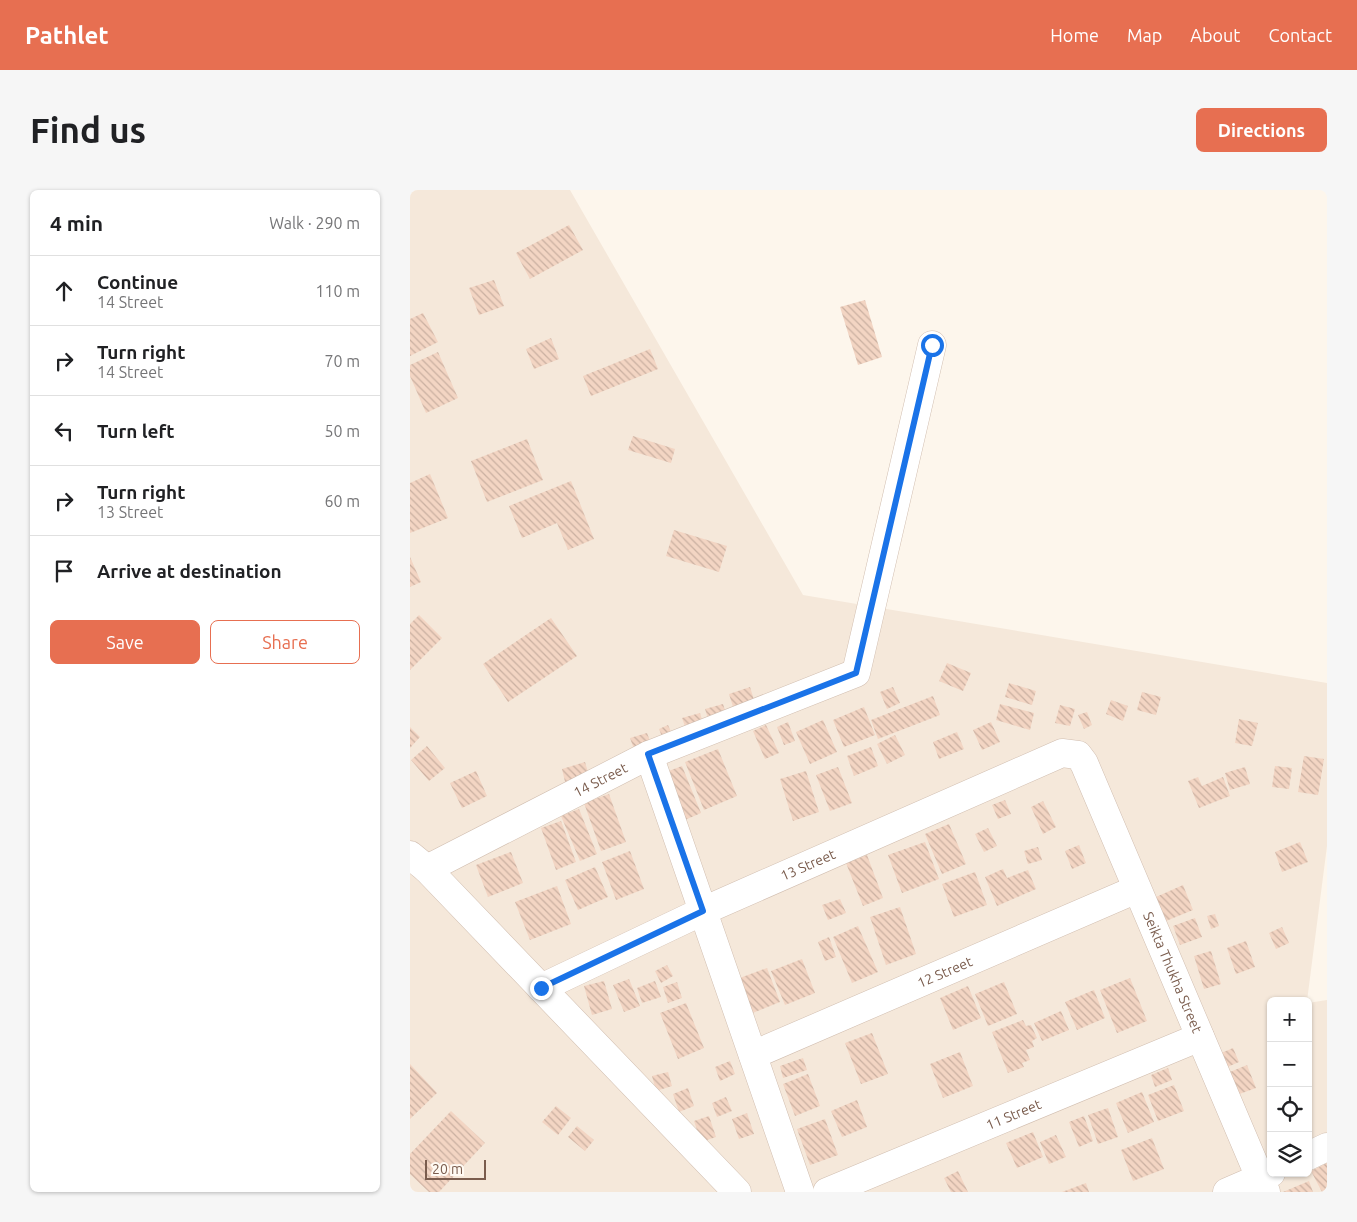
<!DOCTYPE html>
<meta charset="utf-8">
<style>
:root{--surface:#fff;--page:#f6f6f6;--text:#202124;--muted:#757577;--line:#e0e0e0;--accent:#e76f51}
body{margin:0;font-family:Ubuntu,sans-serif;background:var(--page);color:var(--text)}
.controls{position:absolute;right:15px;bottom:15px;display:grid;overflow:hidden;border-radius:8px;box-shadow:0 1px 4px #0004}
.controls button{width:45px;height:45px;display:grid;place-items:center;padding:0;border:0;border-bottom:1px solid var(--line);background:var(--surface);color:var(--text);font:25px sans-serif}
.scale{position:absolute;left:15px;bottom:12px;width:61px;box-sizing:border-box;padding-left:5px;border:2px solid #7a5c4d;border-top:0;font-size:14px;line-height:18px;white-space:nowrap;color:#7a5c4d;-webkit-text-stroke:4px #fffaf3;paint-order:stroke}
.stop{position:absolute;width:15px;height:15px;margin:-11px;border:4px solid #1a73e8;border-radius:50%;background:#fff}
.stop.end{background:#1a73e8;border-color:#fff;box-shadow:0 1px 5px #0008}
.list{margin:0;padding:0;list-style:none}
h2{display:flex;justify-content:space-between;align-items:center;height:65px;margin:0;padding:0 20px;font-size:21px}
h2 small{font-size:16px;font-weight:400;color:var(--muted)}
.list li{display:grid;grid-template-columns:32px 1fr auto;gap:15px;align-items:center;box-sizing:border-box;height:70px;padding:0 20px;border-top:1px solid var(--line)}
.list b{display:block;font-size:19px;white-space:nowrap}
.list p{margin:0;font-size:16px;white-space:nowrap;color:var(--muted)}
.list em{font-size:16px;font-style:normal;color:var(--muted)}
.actions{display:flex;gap:10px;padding:15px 20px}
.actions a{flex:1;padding:11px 0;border:1px solid var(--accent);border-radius:8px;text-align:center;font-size:18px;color:var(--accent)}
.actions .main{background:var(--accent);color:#fff}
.icon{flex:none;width:28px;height:28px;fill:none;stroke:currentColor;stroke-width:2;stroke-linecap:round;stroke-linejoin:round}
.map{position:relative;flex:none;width:917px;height:1002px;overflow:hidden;border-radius:8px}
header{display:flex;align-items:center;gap:30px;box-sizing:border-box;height:70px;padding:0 25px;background:var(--accent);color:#fff}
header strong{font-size:24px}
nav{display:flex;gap:28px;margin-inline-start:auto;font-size:18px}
.intro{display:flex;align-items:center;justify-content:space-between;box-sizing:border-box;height:120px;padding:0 30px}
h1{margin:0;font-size:35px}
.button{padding:12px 22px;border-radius:8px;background:var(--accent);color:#fff;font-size:18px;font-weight:700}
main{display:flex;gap:30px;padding:0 30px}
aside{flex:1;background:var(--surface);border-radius:8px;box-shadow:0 1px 4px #0004}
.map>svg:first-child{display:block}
</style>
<header>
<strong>Pathlet</strong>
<nav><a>Home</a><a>Map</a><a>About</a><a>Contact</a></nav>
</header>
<div class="intro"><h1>Find us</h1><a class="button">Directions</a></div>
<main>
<aside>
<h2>4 min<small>Walk · 290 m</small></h2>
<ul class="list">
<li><svg class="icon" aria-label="ahead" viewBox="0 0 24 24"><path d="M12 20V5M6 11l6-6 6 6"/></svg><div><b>Continue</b><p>14 Street</p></div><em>110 m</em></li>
<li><svg class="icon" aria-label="right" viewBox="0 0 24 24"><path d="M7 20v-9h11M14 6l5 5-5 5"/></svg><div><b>Turn right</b><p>14 Street</p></div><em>70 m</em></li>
<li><svg class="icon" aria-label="left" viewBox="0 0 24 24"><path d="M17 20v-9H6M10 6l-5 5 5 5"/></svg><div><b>Turn left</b></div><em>50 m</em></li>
<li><svg class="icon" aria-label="right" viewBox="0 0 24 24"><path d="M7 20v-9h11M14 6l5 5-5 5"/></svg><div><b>Turn right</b><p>13 Street</p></div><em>60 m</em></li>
<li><svg class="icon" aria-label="arrive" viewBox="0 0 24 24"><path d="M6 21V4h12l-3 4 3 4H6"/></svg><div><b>Arrive at destination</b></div></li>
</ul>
<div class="actions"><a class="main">Save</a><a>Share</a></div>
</aside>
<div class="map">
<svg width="917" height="1002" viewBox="0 0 917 1002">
<defs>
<pattern id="building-back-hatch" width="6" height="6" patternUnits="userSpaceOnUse" patternTransform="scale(1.25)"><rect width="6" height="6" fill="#f3d5c3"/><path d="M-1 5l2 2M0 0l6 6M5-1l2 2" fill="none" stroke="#cab0a1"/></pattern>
</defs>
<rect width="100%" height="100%" fill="#fdf6ec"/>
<path fill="#f5e8da" d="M0 0H160L393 405 917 493V656L897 811H861V983H898V813L917 810V1002H0Z"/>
<path fill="url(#building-back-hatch)" d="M159 35 173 60 120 89 106 63Z
M84 90 94 116 69 125 59 98Z
M455 110 472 167 448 175 430 117Z
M13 123 28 152 0 166V129Z
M141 148 149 169 124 179 116 159Z
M240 159 248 179 181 206 173 186Z
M28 162 48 208 16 223 0 186V175Z
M223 246 265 259 261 273 218 260Z
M117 249 133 290 77 312 61 271Z
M20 284 38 328 0 343V293Z
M161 291 184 349 158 360 147 333 112 348 99 316Z
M264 340 317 356 309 382 256 366Z
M0 367 11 392 0 397Z
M9 425 32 448 0 480V434Z
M141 428 167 466 98 512 73 474Z
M537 473 561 483 553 501 529 491Z
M599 493 626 501 622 515 595 507Z
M340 497 345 513 324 520 319 504Z
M483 497 490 513 477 519 470 502Z
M732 502 751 507 746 525 727 520Z
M523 506 530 525 468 549 461 530Z
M701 510 718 516 713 531 696 524Z
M313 514 317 527 299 532 295 519Z
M590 514 624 523 620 540 586 530Z
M650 515 665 519 660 536 645 533Z
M454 517 465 545 434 557 423 530Z
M677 522 682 535 674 539 668 525Z
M290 523 294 536 277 542 272 528Z
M829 529 848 533 842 556 825 553Z
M413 530 427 562 400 574 386 542Z
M378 532 385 551 374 555 367 537Z
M581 532 590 552 572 560 563 540Z
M258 535 262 544 253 549 249 539Z
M356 535 369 563 355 569 343 541Z
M0 537 10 547 0 558Z
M547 542 554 559 529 569 523 552Z
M237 543 243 559 226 565 220 548Z
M485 545 495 565 477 574 467 554Z
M17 556 35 578 19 591 1 570Z
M461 557 468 576 444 586 437 566Z
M308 559 327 606 294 620 275 572Z
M894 566 914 569 908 605 888 602Z
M175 572 180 589 156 596 152 579Z
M272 576 291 623 268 633 248 585Z
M865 576 882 578 879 599 862 597Z
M428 577 442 613 420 621 406 585Z
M835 577 840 594 820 600 815 583Z
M66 581 77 606 52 618 40 593Z
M396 581 409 622 383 631 370 589Z
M788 587 792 596 813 587 820 606 789 618 778 591Z
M199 604 216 652 191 661 174 613Z
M595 610 601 624 588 629 582 615Z
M633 611 646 637 633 644 621 617Z
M169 619 187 664 170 671 151 626Z
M151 631 166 672 146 680 131 638Z
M539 634 556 674 532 684 515 644Z
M578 638 587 656 574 662 565 644Z
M515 652 529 689 492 703 478 665Z
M890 652 898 672 872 682 865 662Z
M669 655 676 673 662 679 655 661Z
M628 657 632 670 618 674 614 661Z
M220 661 234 699 206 710 192 672Z
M101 662 113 693 78 707 66 675Z
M457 665 473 708 453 716 436 673Z
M185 677 198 707 168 720 155 690Z
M593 679 597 688 618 680 626 699 587 716 575 687Z
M565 682 577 715 544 727 532 694Z
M773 695 783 720 756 731 746 707Z
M147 696 161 734 120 750 105 712Z
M430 709 436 723 418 730 412 715Z
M490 717 506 764 476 775 460 727Z
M805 724 809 736 801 739 797 726Z
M785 728 792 747 770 755 763 736Z
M448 736 468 782 442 793 423 747Z
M872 737 879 753 866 759 859 743Z
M419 747 426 767 415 771 408 752Z
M836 751 845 777 826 784 817 758Z
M801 761 811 794 794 799 784 766Z
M392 769 405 803 375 815 361 781Z
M257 775 263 786 251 793 245 781Z
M357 778 370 812 340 824 327 789Z
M720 788 737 831 707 843 690 800Z
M219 789 230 816 214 822 203 795Z
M194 791 202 819 182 825 174 796Z
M245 791 251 807 232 813 227 798Z
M267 792 272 808 258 813 253 797Z
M594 792 607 824 578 836 565 804Z
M558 796 571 828 543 840 530 808Z
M684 800 695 828 667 840 655 812Z
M276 813 294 858 268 869 250 823Z
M651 821 659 840 632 851 624 833Z
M613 830 616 836 621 835 627 848 622 851 624 857 616 860 620 870 612 873 614 877 598 883 582 842Z
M462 843 478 884 451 894 435 853Z
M823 858 829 872 815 878 809 864Z
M550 862 563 896 533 908 520 874Z
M393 868 397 880 373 888 370 876Z
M320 871 325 884 310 891 305 877Z
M0 874 27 903 0 929Z
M837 875 846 898 824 906 815 884Z
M758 878 762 890 745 897 741 885Z
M258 882 262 896 246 901 242 886Z
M398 884 410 916 385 926 373 894Z
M764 895 774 921 748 931 738 905Z
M278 898 284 916 269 922 263 904Z
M732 902 744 932 718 943 706 913Z
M316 907 322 921 307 927 302 913Z
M447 910 457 937 432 947 421 921Z
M146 916 161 928 148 945 132 932Z
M698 918 708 947 688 954 678 925Z
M41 921 75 953 29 1002H19L0 984V964Z
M337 923 344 944 329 949 322 929Z
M299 926 306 947 291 952 284 931Z
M674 926 683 951 669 957 659 932Z
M415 929 428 965 400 975 387 939Z
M167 936 184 950 175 961 158 947Z
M623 942 633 967 607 978 596 953Z
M646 945 656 967 639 974 630 952Z
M742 948 754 979 723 991 711 960Z
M917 973V1002H912L901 981Z
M548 981 558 1002H541L534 988Z
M899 991 903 1002H873Z
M676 993 679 1002H652Z"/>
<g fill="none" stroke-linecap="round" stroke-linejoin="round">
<g stroke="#d1beb0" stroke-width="29">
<g id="minor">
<path d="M239 565 390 1002"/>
<path d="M0 665 17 679 327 1002"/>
<path id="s1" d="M17 679 239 565 446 483 522 155"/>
<path id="s2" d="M131 798 293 721 652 563 668 565 674 573 856 1002"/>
<path id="s3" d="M343 865 727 699"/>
<path d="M898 966 917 957"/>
<path id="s4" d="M417 1002 790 847"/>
<path d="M817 1002 861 983"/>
</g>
</g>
<use href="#minor" stroke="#fff" stroke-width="28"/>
</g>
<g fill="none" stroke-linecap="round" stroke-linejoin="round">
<path stroke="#1a73e8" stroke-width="6" d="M131 798 293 721 238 564 446 483 522 155"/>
</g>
<g text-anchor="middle" stroke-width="4" stroke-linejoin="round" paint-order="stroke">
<g font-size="14" fill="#7a5c4d" stroke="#fffaf3">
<text dy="5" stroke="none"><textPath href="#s1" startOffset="195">14 Street</textPath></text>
<text dy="5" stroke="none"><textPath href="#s2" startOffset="294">13 Street</textPath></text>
<text dy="5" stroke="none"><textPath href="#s3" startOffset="209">12 Street</textPath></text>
<text dy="5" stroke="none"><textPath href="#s2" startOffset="825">Seikta Thukha Street</textPath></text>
<text dy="5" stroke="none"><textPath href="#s4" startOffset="202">11 Street</textPath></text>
</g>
</g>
</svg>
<div class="controls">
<button>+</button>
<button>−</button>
<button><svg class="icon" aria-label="locate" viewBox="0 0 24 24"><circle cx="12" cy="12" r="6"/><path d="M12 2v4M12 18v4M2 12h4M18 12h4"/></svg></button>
<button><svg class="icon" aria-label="layers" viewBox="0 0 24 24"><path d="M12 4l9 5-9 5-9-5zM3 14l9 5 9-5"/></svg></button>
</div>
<div class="scale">20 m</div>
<div class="stop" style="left:522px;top:155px"></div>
<div class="stop end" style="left:131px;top:798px"></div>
</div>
</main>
